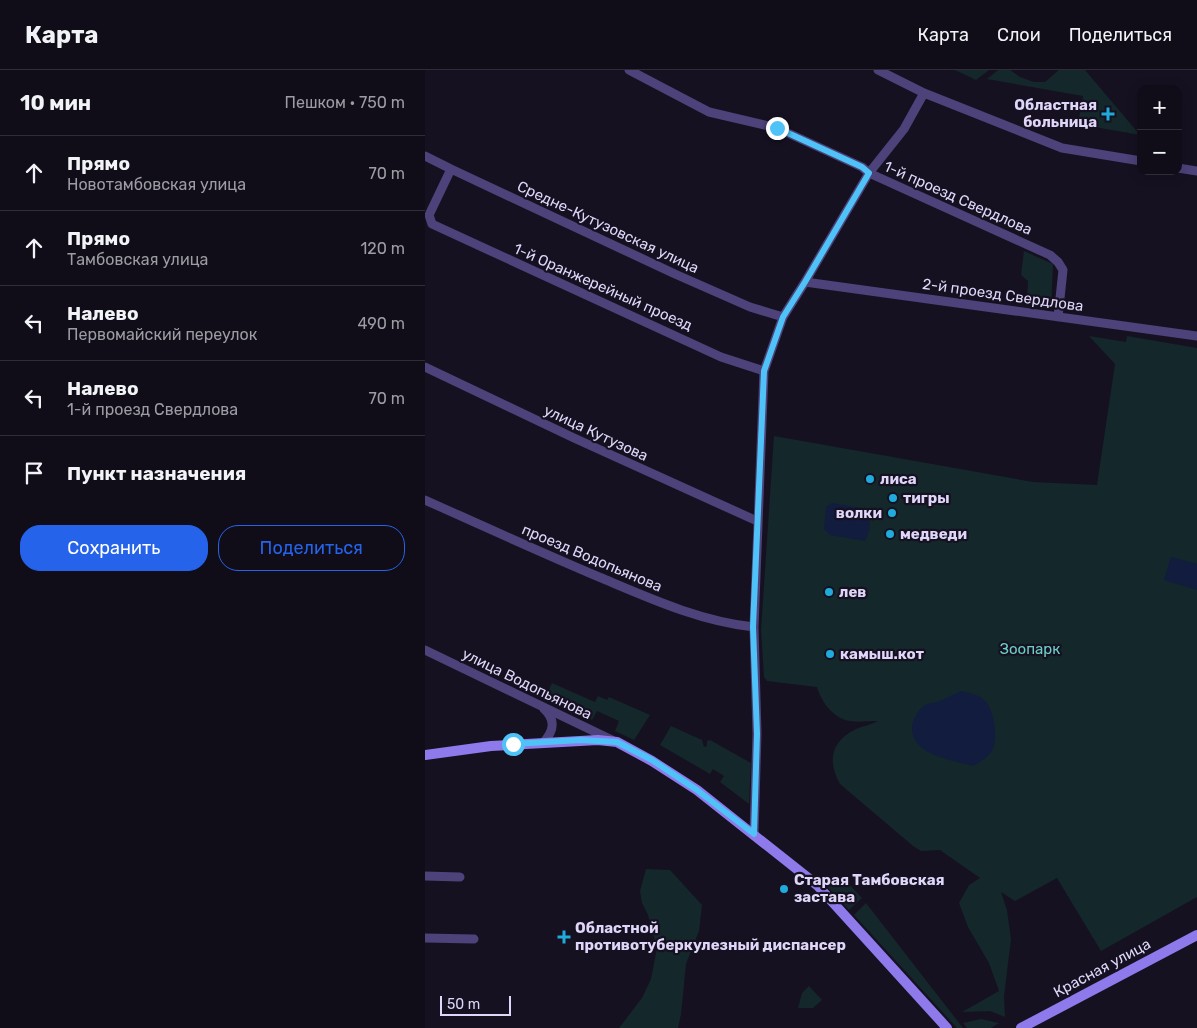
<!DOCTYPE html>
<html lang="ru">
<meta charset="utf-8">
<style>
:root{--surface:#100d19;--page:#1e1b26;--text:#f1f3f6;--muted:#9c9ca2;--line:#302d38;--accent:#2563eb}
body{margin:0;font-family:Rubik,sans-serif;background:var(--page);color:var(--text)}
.controls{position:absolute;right:15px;top:15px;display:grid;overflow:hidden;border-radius:10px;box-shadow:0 2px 12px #0003}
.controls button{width:45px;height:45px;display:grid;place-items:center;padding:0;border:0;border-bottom:1px solid var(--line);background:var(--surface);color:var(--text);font:25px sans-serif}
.scale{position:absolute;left:15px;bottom:12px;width:71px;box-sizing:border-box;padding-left:5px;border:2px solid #dfd6f9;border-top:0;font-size:14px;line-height:18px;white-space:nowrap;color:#dfd6f9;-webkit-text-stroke:4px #161121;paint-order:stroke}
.stop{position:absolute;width:15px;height:15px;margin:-11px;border:4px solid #4fc3f7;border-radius:50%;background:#fff}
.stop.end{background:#4fc3f7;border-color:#fff;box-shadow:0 1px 5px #0008}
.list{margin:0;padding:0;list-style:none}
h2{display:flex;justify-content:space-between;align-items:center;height:65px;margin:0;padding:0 20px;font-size:21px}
h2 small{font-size:16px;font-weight:400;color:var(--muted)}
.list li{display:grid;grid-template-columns:32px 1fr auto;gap:15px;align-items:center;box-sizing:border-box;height:75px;padding:0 20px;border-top:1px solid var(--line)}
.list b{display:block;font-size:19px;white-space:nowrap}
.list p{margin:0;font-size:16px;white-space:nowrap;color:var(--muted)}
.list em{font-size:16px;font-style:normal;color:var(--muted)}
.actions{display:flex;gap:10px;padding:15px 20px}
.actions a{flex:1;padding:11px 0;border:1px solid var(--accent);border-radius:20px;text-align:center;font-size:18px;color:var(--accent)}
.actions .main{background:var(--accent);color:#fff}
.icon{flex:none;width:28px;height:28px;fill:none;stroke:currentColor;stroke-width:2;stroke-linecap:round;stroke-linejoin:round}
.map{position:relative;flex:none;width:772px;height:958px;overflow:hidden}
header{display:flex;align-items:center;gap:30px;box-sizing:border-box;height:70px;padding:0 25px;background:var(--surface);border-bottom:1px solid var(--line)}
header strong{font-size:24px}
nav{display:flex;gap:28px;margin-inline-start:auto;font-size:18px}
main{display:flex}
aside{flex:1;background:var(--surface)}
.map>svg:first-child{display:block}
</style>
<header>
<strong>Карта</strong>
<nav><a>Карта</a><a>Слои</a><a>Поделиться</a></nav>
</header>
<main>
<aside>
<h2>10 мин<small>Пешком · 750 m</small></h2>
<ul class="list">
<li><svg class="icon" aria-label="ahead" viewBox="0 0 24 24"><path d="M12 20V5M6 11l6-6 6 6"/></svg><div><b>Прямо</b><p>Новотамбовская улица</p></div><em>70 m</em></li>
<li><svg class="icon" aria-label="ahead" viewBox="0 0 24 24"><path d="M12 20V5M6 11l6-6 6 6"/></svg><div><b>Прямо</b><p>Тамбовская улица</p></div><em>120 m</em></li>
<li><svg class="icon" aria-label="left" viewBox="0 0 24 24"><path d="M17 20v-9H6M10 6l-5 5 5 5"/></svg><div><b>Налево</b><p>Первомайский переулок</p></div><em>490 m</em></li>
<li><svg class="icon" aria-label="left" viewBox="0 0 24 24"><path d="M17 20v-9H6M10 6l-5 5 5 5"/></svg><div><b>Налево</b><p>1-й проезд Свердлова</p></div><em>70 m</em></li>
<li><svg class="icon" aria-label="arrive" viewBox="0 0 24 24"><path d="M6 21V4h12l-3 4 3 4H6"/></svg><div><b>Пункт назначения</b></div></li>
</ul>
<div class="actions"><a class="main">Сохранить</a><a>Поделиться</a></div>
</aside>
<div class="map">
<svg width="772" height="958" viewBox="0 0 772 958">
<rect width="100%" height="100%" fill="#161121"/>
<path fill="#14272a" d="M530 0H564L551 10Z
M573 0H585L595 7 609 12H620L634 0H660L715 65 653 54 658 26 562 9Z
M599 181 628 194 626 238 602 233 603 211 596 205Z
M664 266 701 272 702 266 772 278V827L676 881 632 808 590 831 576 822 582 840 586 869 579 926 580 947 565 941 537 942 574 921 564 893 543 857 534 833 544 815 555 808 515 780 496 781 488 776 415 714C402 691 406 671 431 659 438 656 446 655 453 651 443 651 429 653 420 650 406 645 396 631 392 617L342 611 339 607 336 560 349 366 608 412 672 415 690 294Z
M127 613 170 632 173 626 182 630 184 627 225 645 209 670 190 661 194 651 172 641 167 650 120 628Z
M246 656 277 670 279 677 282 676V671L285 670 326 693 324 734 295 712 299 706 288 699 285 704 235 675Z
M221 799 245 800 277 835 274 861 261 894 256 944 253 958H194L217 928 226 909 232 878 223 845 217 833 215 821Z
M404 807 413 817 420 810 437 828 424 840 398 812Z
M441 833 538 958H532L429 845Z
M384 916 397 930 388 938H373L377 923Z
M556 949 574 953 566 958H542L538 953Z"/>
<path fill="#121c3e" d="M407 433 441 439C447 448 445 463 440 471L405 465 399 459 401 437Z
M746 487 772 494V520L739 510Z
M536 621C544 623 552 624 558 629 569 637 573 666 568 678 565 687 556 691 548 696 528 690 487 686 487 658 487 650 493 640 500 635 504 633 510 633 515 631 522 628 529 624 536 621Z"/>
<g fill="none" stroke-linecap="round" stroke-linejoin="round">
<path stroke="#4d4279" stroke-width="9" d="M204 0 284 42 352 58 437 97 444 103 625 185 633 192 638 200 633 247
M453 0 499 23 637 78 716 91
M0 86 26 99 250 204 325 237 358 247
M753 98 772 101
M26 99 4 145 7 154 296 287 339 301
M380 212 772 266
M0 297 149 368 332 451
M0 430C58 456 115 482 174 507 224 528 274 551 329 557
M0 580 187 670
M118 673C129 661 131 650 119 639
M329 764 332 664 329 557 339 301 358 247 380 212 444 103 479 59 499 23
M0 806 35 807
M0 868 49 869"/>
<path stroke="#8f7aec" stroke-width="10" d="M0 685 66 676 173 670 192 672 227 691 272 720 392 815 522 958
M596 958 772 865"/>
</g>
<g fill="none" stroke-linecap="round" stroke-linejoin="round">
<path stroke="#4fc3f7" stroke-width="6" d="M88 674 155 670 192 672 227 690 272 720 329 764 332 664 328 557 339 301 358 247 380 212 444 103 437 97 352 58"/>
</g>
<g fill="#1facdc" stroke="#161121" stroke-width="2">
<path d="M680.5 36.5h5v5h5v5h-5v5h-5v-5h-5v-5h5z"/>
<circle cx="445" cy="409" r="5"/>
<circle cx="468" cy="428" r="5"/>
<circle cx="467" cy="443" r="5"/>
<circle cx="465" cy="464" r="5"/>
<circle cx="404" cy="522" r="5"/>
<circle cx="405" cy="584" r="5"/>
<circle cx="359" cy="819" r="5"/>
<path d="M136.5 859.5h5v5h5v5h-5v5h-5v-5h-5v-5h5z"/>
</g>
<g text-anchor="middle" stroke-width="4.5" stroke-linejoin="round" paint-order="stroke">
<g font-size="15" font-weight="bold" fill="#dfd6f9" stroke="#161121" text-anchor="start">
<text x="672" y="40" text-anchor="end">Областная<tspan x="672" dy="17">больница</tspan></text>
<text x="455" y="414">лиса</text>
<text x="478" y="433">тигры</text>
<text x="457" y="448" text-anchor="end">волки</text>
<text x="475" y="469">медведи</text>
<text x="414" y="527">лев</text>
<text x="415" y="589">камыш.кот</text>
<text x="369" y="815">Старая Тамбовская<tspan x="369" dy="17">застава</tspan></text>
<text x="150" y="863">Областной<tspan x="150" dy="17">противотуберкулезный диспансер</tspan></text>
</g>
<g font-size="15" fill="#dfd6f9" stroke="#161121">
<text transform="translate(533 128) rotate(24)" y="5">1-й проезд Свердлова</text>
<text transform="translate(183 157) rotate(25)" y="5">Средне-Кутузовская улица</text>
<text transform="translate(178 217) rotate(24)" y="5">1-й Оранжерейный проезд</text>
<text transform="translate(578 225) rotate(8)" y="5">2-й проезд Свердлова</text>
<text transform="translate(171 363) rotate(25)" y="5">улица Кутузова</text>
<text transform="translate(167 488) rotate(23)" y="5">проезд Водопьянова</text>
<text transform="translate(102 614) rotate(26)" y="5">улица Водопьянова</text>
<text transform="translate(677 898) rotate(-28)" y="5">Красная улица</text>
</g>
<g font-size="15" fill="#6ccfc6" stroke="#161121">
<text x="605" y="584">Зоопарк</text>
</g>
</g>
</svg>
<div class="controls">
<button>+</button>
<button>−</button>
</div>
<div class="scale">50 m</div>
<div class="stop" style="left:88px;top:674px"></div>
<div class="stop end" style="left:352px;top:58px"></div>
</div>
</main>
